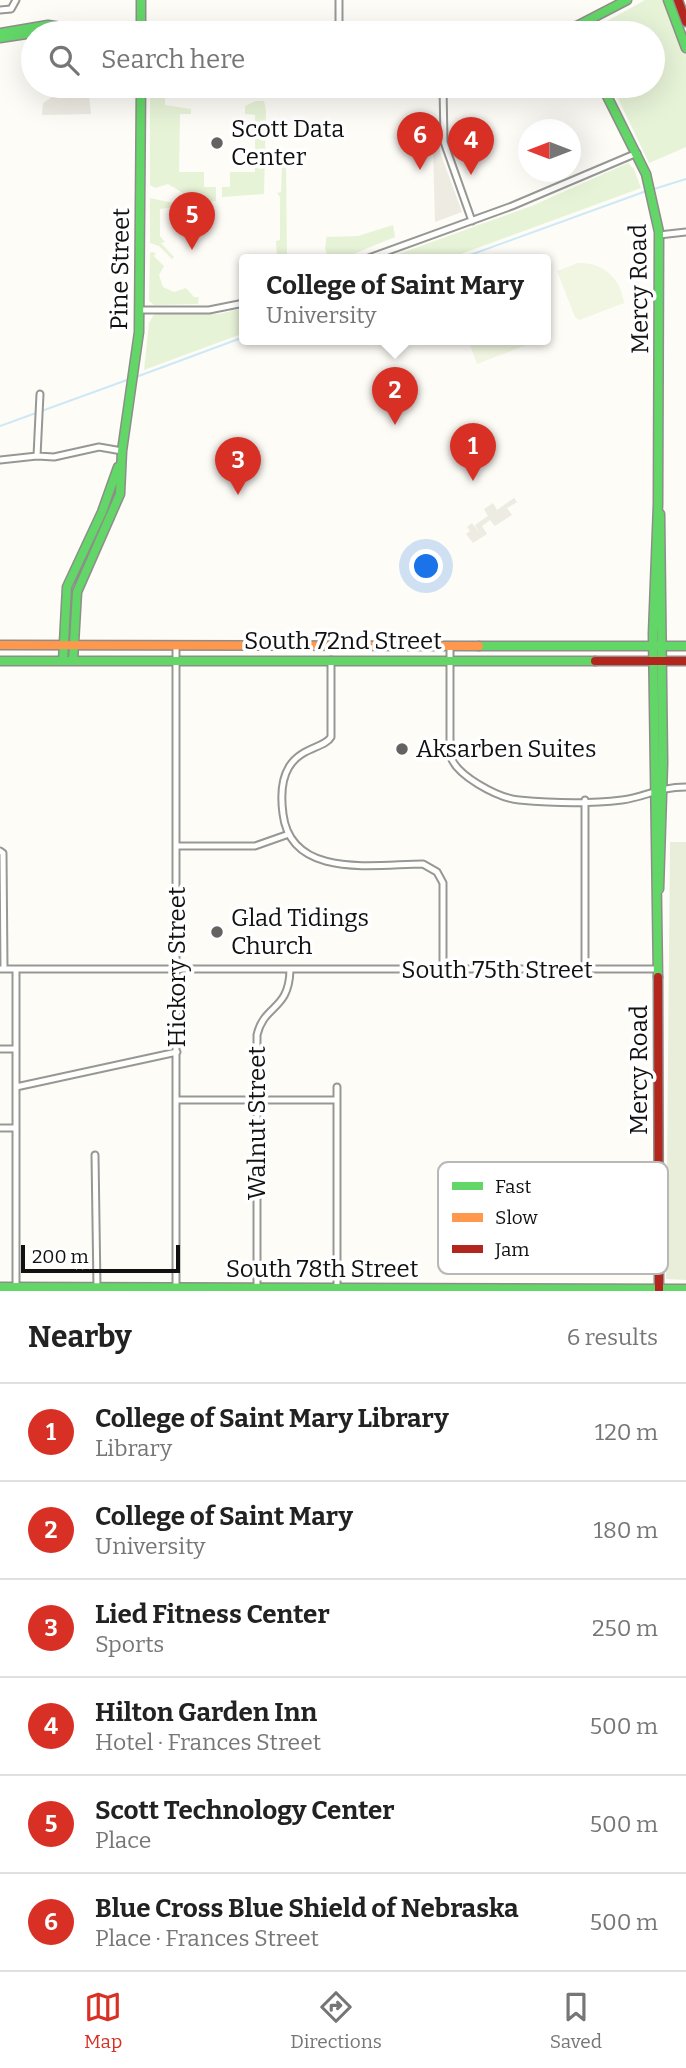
<!DOCTYPE html>
<meta charset="utf-8">
<style>
:root{--surface:#fff;--page:#f2f2f2;--text:#222;--muted:#767676;--line:#e0e0e0;--accent:#d93025}
body{margin:0;font-family:Bitter,serif;background:var(--page);color:var(--text)}
.compass{position:absolute;left:518px;top:119px;width:63px;height:63px;border-radius:50%;background:var(--surface);box-shadow:0 7px 28px #0002;rotate:270deg}
.scale{position:absolute;left:21px;bottom:18px;width:159px;box-sizing:border-box;padding-left:7px;border:4px solid #111;border-top:0;font-size:19px;line-height:24px;white-space:nowrap;color:#111;-webkit-text-stroke:5px #fff;paint-order:stroke}
.you{position:absolute;left:427px;top:567px;width:24px;height:24px;margin:-18px;border:5px solid #fff;border-radius:50%;background:#1a73e8;box-shadow:0 0 0 10px #1a73e833}
.badge{display:grid;place-items:center;width:46px;height:46px;border-radius:50%;background:var(--accent);color:#fff;font-size:23px;font-weight:700}
.pin{position:absolute;translate:-50% -58px;filter:drop-shadow(0 2px 4px #0008)}
.pin::after{content:'';position:absolute;top:37px;width:24px;height:21px;background:inherit;clip-path:polygon(0 0,100% 0,50% 100%)}
.popup{position:absolute;left:239px;top:254px;width:312px;height:91px;box-sizing:border-box;display:grid;place-content:center;border-radius:7px;background:var(--surface);filter:drop-shadow(0 2px 5px #0005);font-size:23px;white-space:nowrap;color:var(--muted)}
.popup b{font-size:26px;color:var(--text)}
.popup::after{content:'';position:absolute;left:50%;top:100%;margin-left:-14px;border:14px solid transparent;border-top-color:var(--surface)}
.list{margin:0;padding:0;list-style:none}
h2{display:flex;justify-content:space-between;align-items:center;height:91px;margin:0;padding:0 28px;font-size:30px}
h2 small{font-size:23px;font-weight:400;color:var(--muted)}
.list li{display:grid;grid-template-columns:46px 1fr auto;gap:21px;align-items:center;box-sizing:border-box;height:98px;padding:0 28px;border-top:2px solid var(--line)}
.list b{display:block;font-size:26px;white-space:nowrap}
.list p{margin:0;font-size:23px;white-space:nowrap;color:var(--muted)}
.list em{font-size:23px;font-style:normal;color:var(--muted)}
.icon{flex:none;width:38px;height:38px;fill:none;stroke:currentColor;stroke-width:2;stroke-linecap:round;stroke-linejoin:round}
.map{position:relative;flex:none;width:686px;height:1291px;overflow:hidden}
.search{position:absolute;background:var(--surface);box-shadow:0 7px 28px #0002;left:21px;right:21px;top:21px;height:77px;display:flex;align-items:center;gap:18px;box-sizing:border-box;padding:0 24px;border-radius:38px;color:var(--muted);font-size:26px}
.sheet{height:679px;background:var(--surface)}
nav{display:flex;justify-content:space-around;align-items:center;box-sizing:border-box;height:98px;border-top:2px solid var(--line);background:var(--surface);font-size:19px;color:var(--muted)}
nav a{display:grid;justify-items:center;gap:4px}
nav .on{color:var(--accent)}
.map>svg:first-child{display:block}
</style>
<div class="map">
<svg width="686" height="1291" viewBox="0 0 686 1291">
<rect width="100%" height="100%" fill="#fdfcf7"/>
<path fill="#e7f3d7" d="M645 0H665L686 55V147L649 163 612 86H653V33H584L591 24 600 25Z
M150 86H159V97H165V105L191 109V114H180L179 172H204V187H216V201L198 202 168 184 155 188 150 185Z
M256 101H264L266 111 264 194 222 197V187H230V172H255V115L245 114V106Z
M286 159 287 259H277L276 241 280 240V197L277 193 281 192 282 166 278 165V160Z
M628 163 634 169 641 188 447 259H385L534 205Z
M150 198 173 203V207L160 209V236L165 242 161 243 174 257 172 259 159 246 150 243Z
M393 225 395 237 341 259H328L325 248 327 234V237L358 236Z
M152 252 156 253 154 256 164 266 159 275 163 287 174 292 186 288 194 297H199L198 304 154 305 149 301 150 253Z
M244 308V333L144 370 149 323 154 314H219Z"/>
<path fill="#e9eedb" d="M670 842H686V1280L666 1279Z"/>
<path fill="#f0f6e1" d="M578 263C603 262 621 278 624 303L579 320 575 317 557 271Z
M468 339H542L477 364Z"/>
<path fill="#edebe2" d="M52 86H88L91 114 42 115 43 103 51 98Z
M432 116 436 118 440 152 462 212 435 222Z
M514 498 517 502 507 508 512 515 495 526 490 520 482 526 487 534 473 543 466 534 470 531 467 527 472 523 479 532 475 525 488 516 484 509 493 503 497 510Z"/>
<g fill="none" stroke-linecap="round" stroke-linejoin="round">
<path stroke="#cde8f7" stroke-width="2" d="M654 189 686 179
M459 259 649 190
M136 377 244 337
M0 426 127 380"/>
<g stroke="#979795" stroke-width="9">
<path id="street" d="M0 10 11 9 16 0
M339 29V0
M443 86 444 142 472 221
M659 235 686 232
M366 259 512 206 637 153
M140 310H209L244 303
M40 394 37 456 54 457 99 447 122 451
M0 460 37 456
M176 646V1287
M450 647V754C454 775 498 798 519 800 551 803 590 804 622 800 646 797 658 787 686 787
M331 660V737C325 748 301 747 289 767 281 780 281 799 283 814 291 880 376 864 423 864L437 872 443 883V969
M585 800V969
M177 846H255L289 834
M0 851 3 853 4 969
M0 969H658
M16 969V1291
M0 1049H16
M16 1087 177 1052
M337 1087V1288
M177 1100H337
M0 1128H16
M95 1155 97 1288
M257 1287V1035C264 1004 289 1011 290 970"/>
</g>
<g stroke="#8e8d8b" stroke-width="11">
<path id="fast" d="M141 0V32
M668 0 686 48
M0 33 48 25 75 29
M34 33 75 29H563L577 26 627 0
M0 38 33 33
M602 86 646 174 659 232 658 504 653 634 658 977
M479 646H686
M0 661H595
M63 661 67 587 102 512 118 467
M73 661 77 592 120 494 122 451 139 332 141 86
M659 889 663 763 660 514
M0 1287 686 1289"/>
</g>
<g stroke="#8e8d8b" stroke-width="11">
<path id="slow" d="M0 645 479 646"/>
</g>
<g stroke="#8e8d8b" stroke-width="11">
<path id="jam" d="M678 0 686 22
M595 661H686
M658 977 659 1290"/>
</g>
<use href="#street" stroke="#fffffe" stroke-width="5"/>
<use href="#fast" stroke="#63d668" stroke-width="8"/>
<use href="#slow" stroke="#ff974d" stroke-width="8"/>
<use href="#jam" stroke="#b3261e" stroke-width="8"/>
</g>
<g fill="#646362" stroke="#fff" stroke-width="2.5">
<circle cx="217" cy="143" r="7"/>
<circle cx="402" cy="749" r="7"/>
<circle cx="217" cy="932" r="7"/>
</g>
<g text-anchor="middle" stroke-width="7" stroke-linejoin="round" paint-order="stroke">
<g font-size="24" fill="#111" stroke="#fff" text-anchor="start">
<text x="231" y="137">Scott Data<tspan x="231" dy="28">Center</tspan></text>
<text x="416" y="757">Aksarben Suites</text>
<text x="231" y="926">Glad Tidings<tspan x="231" dy="28">Church</tspan></text>
</g>
<g font-size="24" fill="#111" stroke="#fff">
<text transform="translate(120 269) rotate(-89)" y="8">Pine Street</text>
<text transform="translate(639 289) rotate(-91)" y="8">Mercy Road</text>
<text x="343" y="649">South 72nd Street</text>
<text transform="translate(177 967) rotate(-90)" y="8">Hickory Street</text>
<text x="497" y="978">South 75th Street</text>
<text transform="translate(639 1070) rotate(-90)" y="8">Mercy Road</text>
<text transform="translate(257 1123) rotate(-90)" y="8">Walnut Street</text>
<text x="322" y="1277">South 78th Street</text>
</g>
</g>
<rect x="438" y="1162" width="230" height="112" rx="10" fill="#fff" stroke="#b8b8b8" stroke-width="2"/>
<rect x="452" y="1182" width="31" height="8" fill="#63d668"/>
<rect x="452" y="1213" width="31" height="9" fill="#ff974d"/>
<rect x="452" y="1245" width="31" height="8" fill="#b3261e"/>
<g font-size="19" fill="#111">
<text x="495" y="1193">Fast</text>
<text x="495" y="1224">Slow</text>
<text x="495" y="1256">Jam</text>
</g>
</svg>
<svg class="compass" viewBox="-18 -18 36 36"><path d="M0-13l5 13h-10z" fill="#e53935"/><path d="M0 13l5-13h-10z" fill="#767676"/></svg>
<div class="scale">200 m</div>
<div class="you"></div>
<div class="pin badge" style="left:473px;top:481px">1</div>
<div class="pin badge" style="left:395px;top:425px">2</div>
<div class="popup"><b>College of Saint Mary</b>University</div>
<div class="pin badge" style="left:238px;top:495px">3</div>
<div class="pin badge" style="left:471px;top:175px">4</div>
<div class="pin badge" style="left:192px;top:250px">5</div>
<div class="pin badge" style="left:420px;top:170px">6</div>
<div class="search"><svg class="icon" aria-label="search" viewBox="0 0 24 24"><circle cx="10" cy="10" r="6"/><path d="M15 15l6 6"/></svg>Search here</div>
</div>
<section class="sheet">
<h2>Nearby<small>6 results</small></h2>
<ul class="list">
<li><span class="badge">1</span><div><b>College of Saint Mary Library</b><p>Library</p></div><em>120 m</em></li>
<li><span class="badge">2</span><div><b>College of Saint Mary</b><p>University</p></div><em>180 m</em></li>
<li><span class="badge">3</span><div><b>Lied Fitness Center</b><p>Sports</p></div><em>250 m</em></li>
<li><span class="badge">4</span><div><b>Hilton Garden Inn</b><p>Hotel · Frances Street</p></div><em>500 m</em></li>
<li><span class="badge">5</span><div><b>Scott Technology Center</b><p>Place</p></div><em>500 m</em></li>
<li><span class="badge">6</span><div><b>Blue Cross Blue Shield of Nebraska</b><p>Place · Frances Street</p></div><em>500 m</em></li>
</ul>
</section>
<nav>
<a class="on"><svg class="icon" aria-label="map" viewBox="0 0 24 24"><path d="M3 6l6-2 6 2 6-2v14l-6 2-6-2-6 2zM9 4v14M15 6v14"/></svg>Map</a>
<a><svg class="icon" aria-label="directions" viewBox="0 0 24 24"><path d="M12 3l9 9-9 9-9-9zM9 14v-3h6M13 9l2 2-2 2"/></svg>Directions</a>
<a><svg class="icon" aria-label="saved" viewBox="0 0 24 24"><path d="M7 4h10v16l-5-4-5 4z"/></svg>Saved</a>
</nav>
